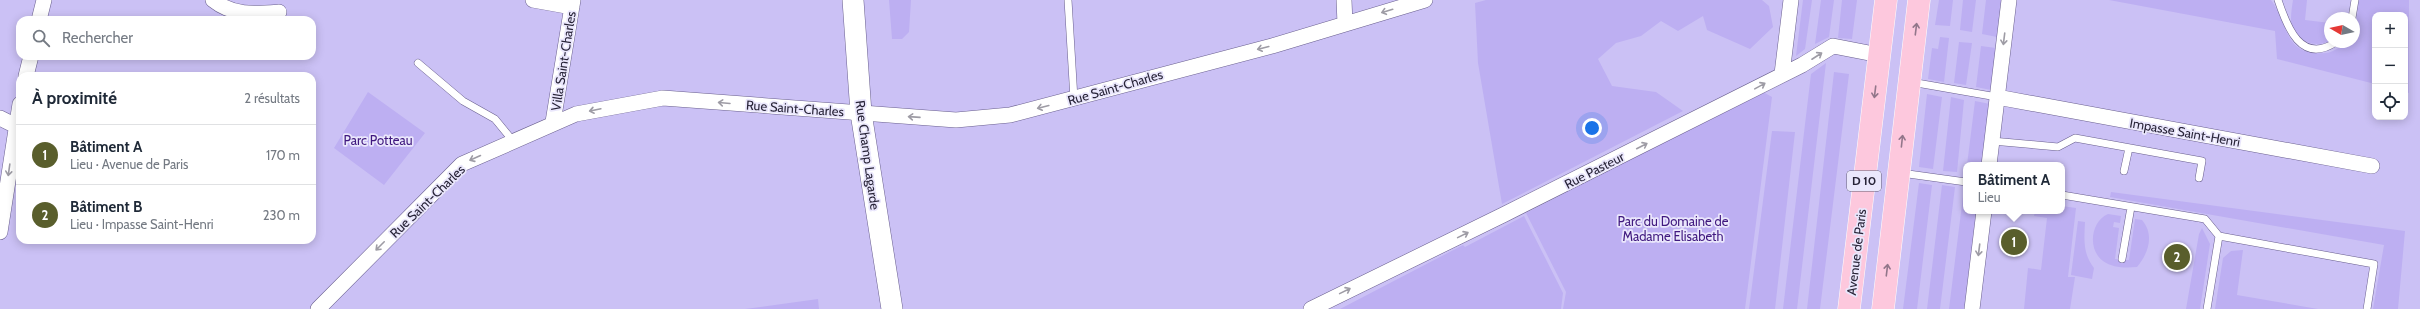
<!DOCTYPE html>
<html lang="fr">
<meta charset="utf-8">
<style>
:root{--surface:#fff;--page:#f6f6f7;--text:#1f2937;--muted:#747a83;--line:#e0e1e3;--accent:#595e2c}
body{margin:0;font-family:Cabin,sans-serif;background:var(--page);color:var(--text)}
.controls{position:absolute;right:12px;top:12px;display:grid;overflow:hidden;border-radius:8px;box-shadow:0 2px 10px #0003}
.controls button{width:36px;height:36px;display:grid;place-items:center;padding:0;border:0;border-bottom:1px solid var(--line);background:var(--surface);color:var(--text);font:20px sans-serif}
.compass{position:absolute;left:2324px;top:12px;width:36px;height:36px;border-radius:50%;background:var(--surface);box-shadow:0 2px 10px #0003;rotate:279deg}
.you{position:absolute;left:1592px;top:128px;width:14px;height:14px;margin:-10px;border:3px solid #fff;border-radius:50%;background:#1a73e8;box-shadow:0 0 0 6px #1a73e833}
.badge{display:grid;place-items:center;width:26px;height:26px;border-radius:50%;background:var(--accent);color:#fff;font-size:13px;font-weight:700}
.pin{position:absolute;translate:-50% -50%;border:2px solid #fff;box-shadow:0 1px 4px #0006}
.popup{position:absolute;left:1963px;top:162px;width:102px;height:52px;box-sizing:border-box;display:grid;place-content:center;border-radius:8px;background:var(--surface);filter:drop-shadow(0 1px 3px #0005);font-size:13px;white-space:nowrap;color:var(--muted)}
.popup b{font-size:15px;color:var(--text)}
.popup::after{content:'';position:absolute;left:50%;top:100%;margin-left:-8px;border:8px solid transparent;border-top-color:var(--surface)}
.list{margin:0;padding:0;list-style:none}
h2{display:flex;justify-content:space-between;align-items:center;height:52px;margin:0;padding:0 16px;font-size:17px}
h2 small{font-size:13px;font-weight:400;color:var(--muted)}
.list li{display:grid;grid-template-columns:26px 1fr auto;gap:12px;align-items:center;box-sizing:border-box;height:60px;padding:0 16px;border-top:1px solid var(--line)}
.list b{display:block;font-size:15px;white-space:nowrap}
.list p{margin:0;font-size:13px;white-space:nowrap;color:var(--muted)}
.list em{font-size:13px;font-style:normal;color:var(--muted)}
.icon{flex:none;width:22px;height:22px;fill:none;stroke:currentColor;stroke-width:2;stroke-linecap:round;stroke-linejoin:round}
.map{position:relative;flex:none;width:2420px;height:309px;overflow:hidden}
.search{position:absolute;background:var(--surface);box-shadow:0 2px 10px #0003;left:16px;top:16px;width:300px;height:44px;display:flex;align-items:center;gap:10px;box-sizing:border-box;padding:0 14px;border-radius:12px;color:var(--muted);font-size:15px}
.panel{position:absolute;background:var(--surface);box-shadow:0 2px 10px #0003;left:16px;top:72px;width:300px;height:172px;border-radius:12px}
.map>svg:first-child{display:block}
</style>
<div class="map">
<svg width="2420" height="309" viewBox="0 0 2420 309">
<rect width="100%" height="100%" fill="#cbc1f5"/>
<path fill="#bdaff2" d="M889 0H911L909 32 902 39H892Z
M1486 0H1762L1769 6 1773 27 1750 49 1707 30 1703 16 1678 31 1661 21 1641 36 1616 43 1598 59 1612 86 1656 92 1683 111 1502 204 1478 63 1475 3Z
M1803 0H1812L1805 49 1796 56Z
M1821 0H1834L1829 37 1815 44Z
M1842 0H1857L1852 39 1838 38Z
M1939 0H1953L1950 26 1935 25Z
M1963 0H1976L1972 32 1960 30Z
M1986 0H2001L1997 37 1982 34Z
M2109 0H2271C2289 25 2284 57 2326 53 2337 52 2342 42 2354 42L2359 0H2409V93L2405 92V15H2375V84L2277 59 2275 31Z
M2293 0H2307L2305 20 2330 23V41C2314 49 2291 40 2291 19 2291 13 2292 6 2293 0Z
M1940 37 1949 38 1944 82 1928 79 1932 48 1938 49Z
M1959 42 1972 43 1966 85 1954 83Z
M1981 46 1996 48 1991 90 1976 87Z
M1826 63 1797 309H1783L1811 74Z
M1834 72 1849 74 1820 309H1807Z
M368 92 425 133 384 185 334 148Z
M1763 92 1772 97 1745 309H1563L1566 292 1526 213Z
M1927 94 1942 97 1933 169 1919 167Z
M1951 97 1964 100 1957 172 1943 171Z
M1975 101 1990 104 1981 165H1967Z
M1772 131 1795 132 1775 309H1749Z
M1919 183 1932 185 1917 309H1903Z
M1942 185 1955 187 1940 309H1927Z
M1964 188H1966V211H1976L1964 309H1949Z
M2111 192 2405 231 2398 309H2373L2384 245 2110 197Z
M2062 206 2076 208 2068 277H2075L2070 309H2024L2028 268 2041 270 2047 218 2034 216 2035 211H2062Z
M2108 214 2121 216 2120 223 2114 222 2113 227 2119 228 2115 259 2129 260 2135 219 2142 220C2155 235 2148 254 2137 267 2125 268 2113 268 2103 261 2087 249 2091 221 2108 214Z
M1524 216 1563 293 1561 309H1340L1463 245 1465 247Z
M2078 221 2085 222C2084 240 2083 254 2094 268L2092 279 2071 275Z
M2202 228 2210 244 2200 309H2186L2199 234Z
M2243 250 2237 295 2318 309H2215L2223 258 2231 251Z
M818 299 819 309H745Z"/>
<g fill="none" stroke-linecap="round" stroke-linejoin="round">
<g stroke="#695f8e" stroke-width="8">
<path id="service" d="M1068 0 1074 99
M2278 0C2287 27 2301 65 2336 42
M2352 18 2355 0
M418 63 463 101 495 119 513 141
M1911 82 1997 97
M1992 141 2058 147 2075 138 2202 161 2199 178
M2124 171 2129 148
M1901 173 1966 182
M2062 195 2205 219 2219 236 2374 264 2367 309
M2122 259 2131 207
M2207 309 2219 236"/>
</g>
<g stroke="#695f8e" stroke-width="16">
<path id="minor" d="M213 0C233 16 254 14 279 12
M533 0 572 7
M1344 0 1345 24
M39 20 44 0
M1782 74 1791 0
M26 76 31 56
M1997 97 2372 166
M0 118 16 126
M553 122 573 0
M1989 165 2009 0
M0 232 20 104
M318 309 462 164 576 114 663 98 956 120 1010 115 1272 46 1425 0
M1311 309 1503 215 1802 65 1833 46 1869 53H1879
M1972 309 1984 211"/>
</g>
<g stroke="#695f8e" stroke-width="22">
<path id="secondary" d="M853 0 861 113 892 309"/>
</g>
<g stroke="#fff" stroke-width="23">
<path id="primary" d="M1849 309 1886 0
M1883 309 1919 0"/>
</g>
<use href="#service" stroke="#fff" stroke-width="7"/>
<use href="#minor" stroke="#fff" stroke-width="15"/>
<use href="#secondary" stroke="#fff" stroke-width="21"/>
<use href="#primary" stroke="#fdc8dd" stroke-width="22"/>
</g>
<defs><path id="oneway-shaft" d="M-6 0H5M1.5-3L5.5 0L1.5 3" fill="none" stroke-width="1.6" stroke-linecap="round" stroke-linejoin="round"/></defs>
<g stroke="#9e9ca5">
<use href="#oneway-shaft" transform="translate(1387 11) rotate(163)"/>
<use href="#oneway-shaft" transform="translate(2004 39) rotate(97)"/>
<use href="#oneway-shaft" transform="translate(1263 48) rotate(166)"/>
<use href="#oneway-shaft" transform="translate(1817 56) rotate(-33)"/>
<use href="#oneway-shaft" transform="translate(1760 86) rotate(-29)"/>
<use href="#oneway-shaft" transform="translate(724 103) rotate(-175)"/>
<use href="#oneway-shaft" transform="translate(1043 107) rotate(166)"/>
<use href="#oneway-shaft" transform="translate(595 110) rotate(168)"/>
<use href="#oneway-shaft" transform="translate(914 117) rotate(-176)"/>
<use href="#oneway-shaft" transform="translate(1642 146) rotate(-27)"/>
<use href="#oneway-shaft" transform="translate(475 158) rotate(156)"/>
<use href="#oneway-shaft" transform="translate(9 170) rotate(98)"/>
<use href="#oneway-shaft" transform="translate(1463 235) rotate(-26)"/>
<use href="#oneway-shaft" transform="translate(380 246) rotate(135)"/>
<use href="#oneway-shaft" transform="translate(1979 250) rotate(97)"/>
<use href="#oneway-shaft" transform="translate(1345 291) rotate(-26)"/>
</g>
<g stroke="#92768a">
<use href="#oneway-shaft" transform="translate(1916 29) rotate(-83)"/>
<use href="#oneway-shaft" transform="translate(1875 92) rotate(97)"/>
<use href="#oneway-shaft" transform="translate(1902 141) rotate(-84)"/>
<use href="#oneway-shaft" transform="translate(1887 270) rotate(-83)"/>
</g>
<g text-anchor="middle" stroke-width="3.5" stroke-linejoin="round" paint-order="stroke">
<rect fill="#eae7fc" stroke="#625e73" stroke-width="1" x="1847" y="171" width="34" height="20" rx="3"/>
<g font-size="12" font-weight="bold" fill="#282438">
<text x="1864" y="185">D 10</text>
</g>
<g font-size="13" fill="#282438" stroke="#eae7fc">
<text transform="translate(563 61) rotate(-81)" y="5">Villa Saint-Charles</text>
<text transform="translate(1115 87) rotate(-16)" y="5">Rue Saint-Charles</text>
<text transform="translate(795 108) rotate(4)" y="5">Rue Saint-Charles</text>
<text transform="translate(2185 132) rotate(10)" y="5">Impasse Saint-Henri</text>
<text transform="translate(868 155) rotate(82)" y="5">Rue Champ Lagarde</text>
<text transform="translate(1594 170) rotate(-27)" y="5">Rue Pasteur</text>
<text transform="translate(427 201) rotate(-44)" y="5">Rue Saint-Charles</text>
<text transform="translate(1856 252) rotate(-83)" y="5">Avenue de Paris</text>
</g>
<g font-size="13" fill="#40197f" stroke="#eae7fc">
<text x="378" y="145">Parc Potteau</text>
<text x="1673" y="226">Parc du Domaine de<tspan x="1673" dy="15">Madame Elisabeth</tspan></text>
</g>
</g>
</svg>
<div class="controls">
<button>+</button>
<button>−</button>
<button><svg class="icon" aria-label="locate" viewBox="0 0 24 24"><circle cx="12" cy="12" r="6"/><path d="M12 2v4M12 18v4M2 12h4M18 12h4"/></svg></button>
</div>
<svg class="compass" viewBox="-18 -18 36 36"><path d="M0-13l5 13h-10z" fill="#e53935"/><path d="M0 13l5-13h-10z" fill="#747a83"/></svg>
<div class="you"></div>
<div class="pin badge" style="left:2014px;top:242px">1</div>
<div class="popup"><b>Bâtiment A</b>Lieu</div>
<div class="pin badge" style="left:2177px;top:257px">2</div>
<div class="search"><svg class="icon" aria-label="search" viewBox="0 0 24 24"><circle cx="10" cy="10" r="6"/><path d="M15 15l6 6"/></svg>Rechercher</div>
<section class="panel">
<h2>À proximité<small>2 résultats</small></h2>
<ul class="list">
<li><span class="badge">1</span><div><b>Bâtiment A</b><p>Lieu · Avenue de Paris</p></div><em>170 m</em></li>
<li><span class="badge">2</span><div><b>Bâtiment B</b><p>Lieu · Impasse Saint-Henri</p></div><em>230 m</em></li>
</ul>
</section>
</div>
